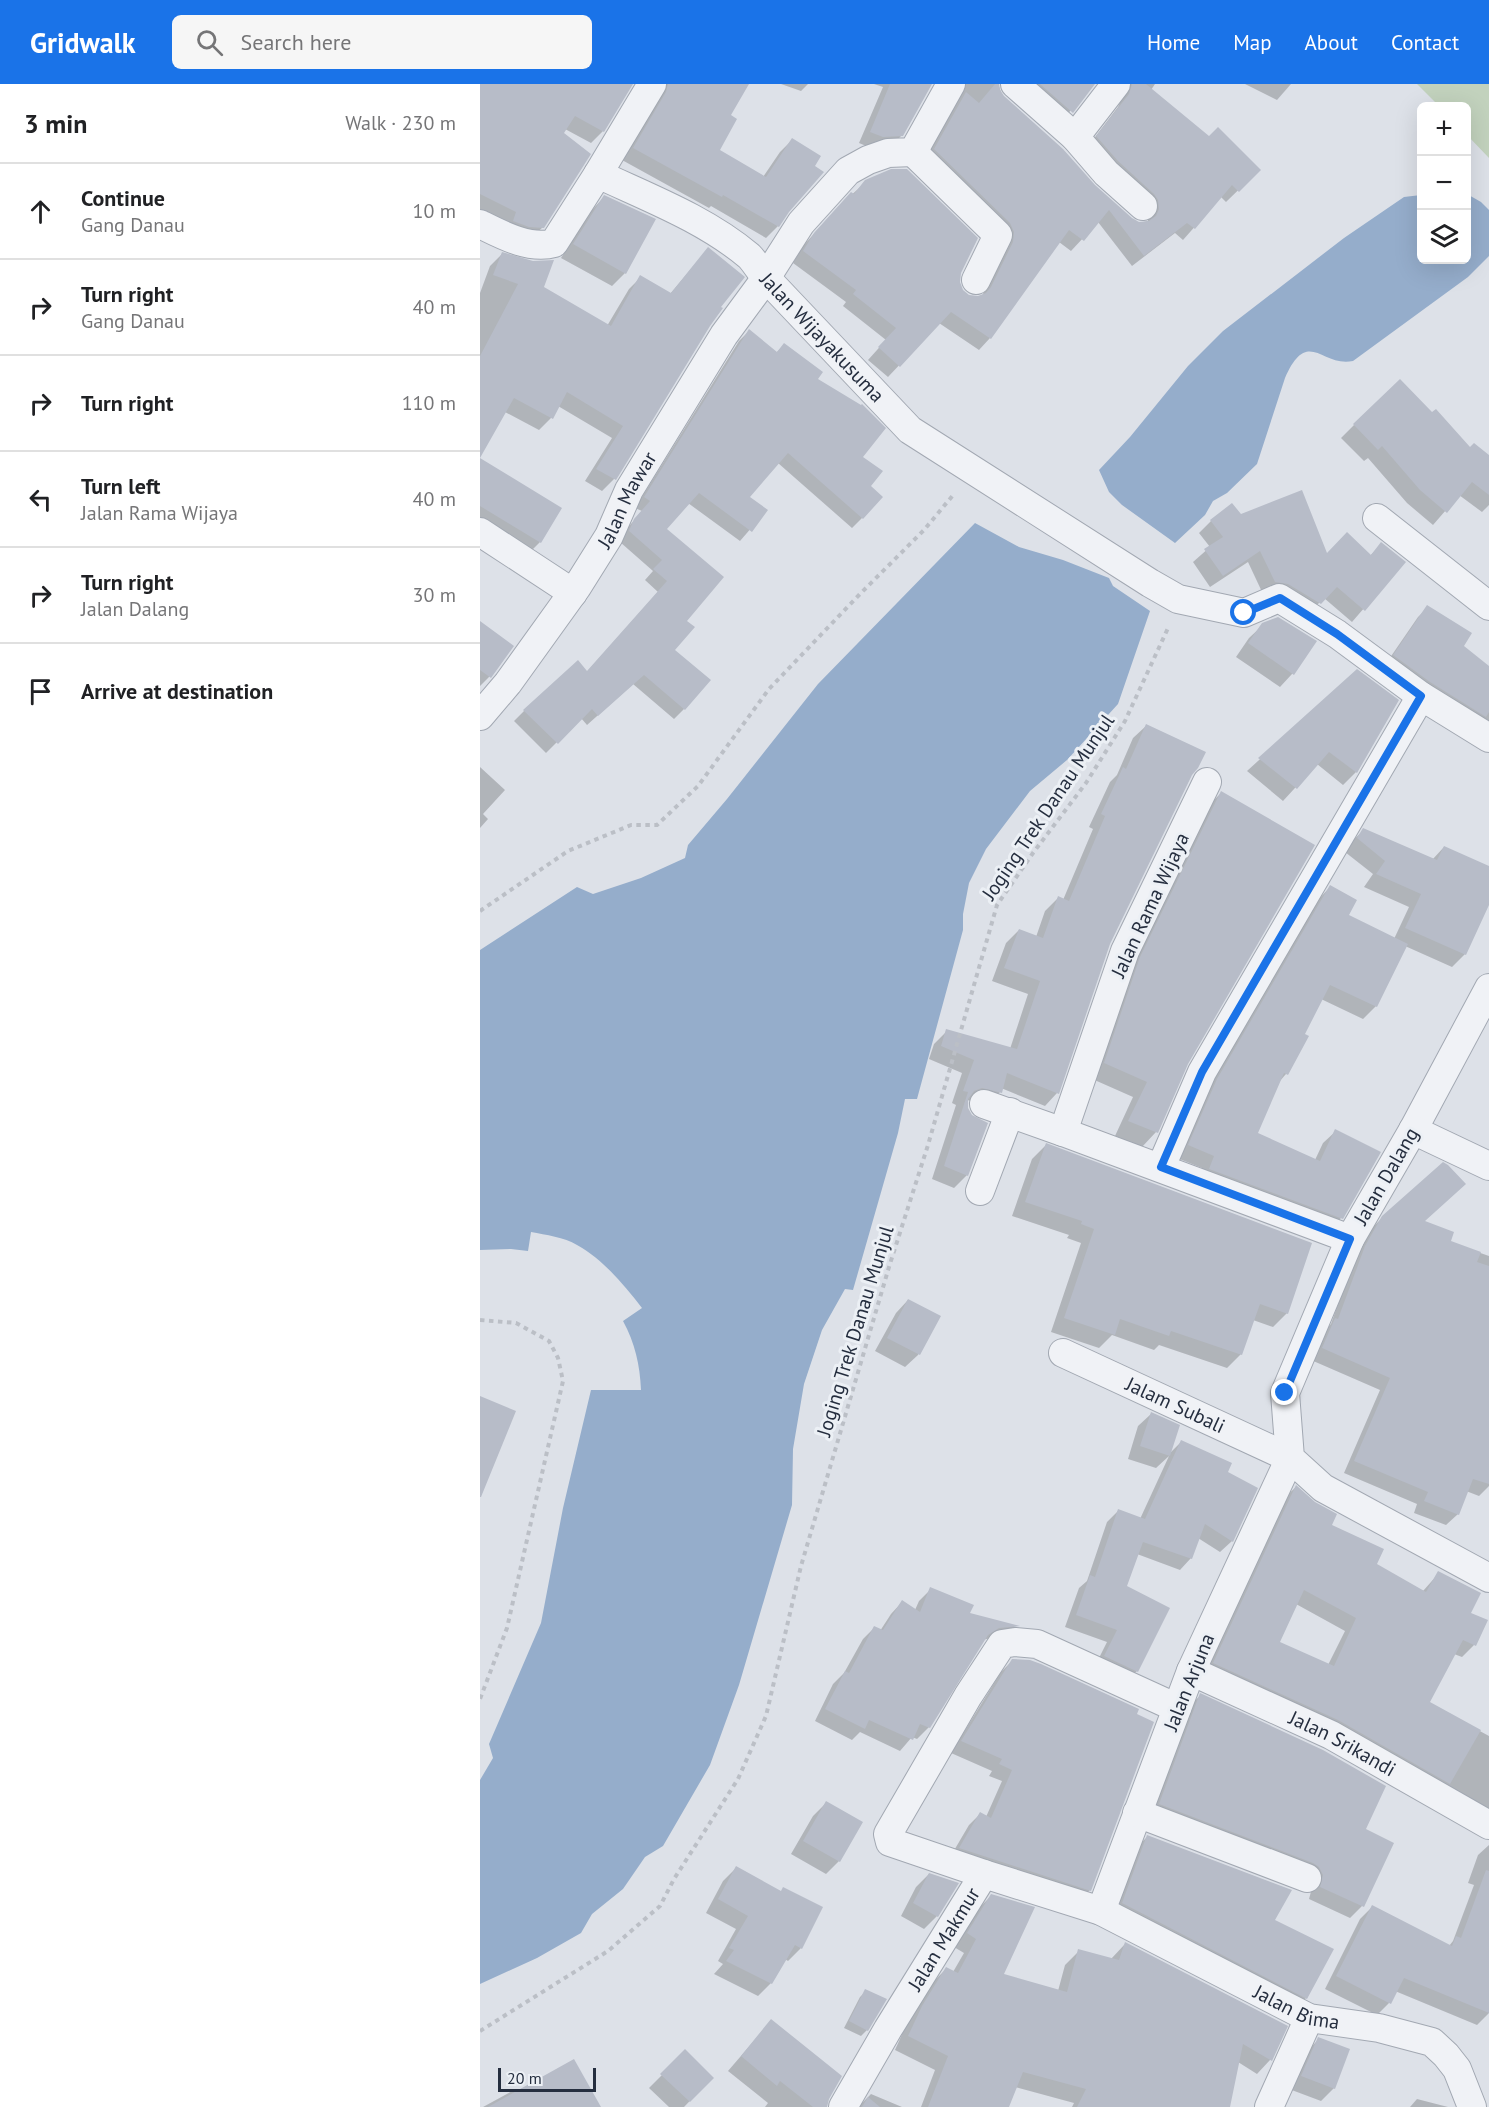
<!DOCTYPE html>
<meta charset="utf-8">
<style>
:root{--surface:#fff;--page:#f6f6f6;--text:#202124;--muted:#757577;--line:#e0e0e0;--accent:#1a73e8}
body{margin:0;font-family:"PT Sans",sans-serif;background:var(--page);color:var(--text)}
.controls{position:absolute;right:18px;top:18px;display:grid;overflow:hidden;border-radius:9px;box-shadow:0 6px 24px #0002}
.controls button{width:54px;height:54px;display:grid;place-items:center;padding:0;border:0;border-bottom:2px solid var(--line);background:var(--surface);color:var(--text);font:30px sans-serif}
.scale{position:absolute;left:18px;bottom:15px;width:98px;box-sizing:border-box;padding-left:6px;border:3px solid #252e3f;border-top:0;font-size:16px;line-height:21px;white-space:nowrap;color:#252e3f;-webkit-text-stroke:4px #ecf0f5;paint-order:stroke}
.stop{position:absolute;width:18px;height:18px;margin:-14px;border:4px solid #1a73e8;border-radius:50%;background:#fff}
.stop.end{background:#1a73e8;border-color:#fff;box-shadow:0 2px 6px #0008}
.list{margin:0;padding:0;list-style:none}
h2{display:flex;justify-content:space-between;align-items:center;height:78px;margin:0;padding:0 24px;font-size:26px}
h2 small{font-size:20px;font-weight:400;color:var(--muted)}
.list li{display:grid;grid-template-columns:39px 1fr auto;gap:18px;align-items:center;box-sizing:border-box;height:96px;padding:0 24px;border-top:2px solid var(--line)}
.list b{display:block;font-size:22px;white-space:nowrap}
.list p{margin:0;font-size:20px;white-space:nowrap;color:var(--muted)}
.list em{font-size:20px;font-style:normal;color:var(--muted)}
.icon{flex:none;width:33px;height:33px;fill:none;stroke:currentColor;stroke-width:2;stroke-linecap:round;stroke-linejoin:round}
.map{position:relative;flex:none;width:1009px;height:2023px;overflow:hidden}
header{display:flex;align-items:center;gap:36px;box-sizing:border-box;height:84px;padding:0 30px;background:var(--accent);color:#fff}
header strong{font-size:28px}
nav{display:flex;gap:33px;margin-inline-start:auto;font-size:21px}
.search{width:420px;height:54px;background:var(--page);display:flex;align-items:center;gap:15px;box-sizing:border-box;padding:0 21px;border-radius:9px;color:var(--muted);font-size:22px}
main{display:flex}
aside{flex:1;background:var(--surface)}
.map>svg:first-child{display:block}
</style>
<header>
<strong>Gridwalk</strong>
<div class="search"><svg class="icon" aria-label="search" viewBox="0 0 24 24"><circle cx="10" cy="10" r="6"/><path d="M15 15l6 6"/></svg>Search here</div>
<nav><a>Home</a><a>Map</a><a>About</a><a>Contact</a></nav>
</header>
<main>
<aside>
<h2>3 min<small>Walk · 230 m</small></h2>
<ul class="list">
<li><svg class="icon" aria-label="ahead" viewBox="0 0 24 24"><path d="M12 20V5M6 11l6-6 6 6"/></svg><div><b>Continue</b><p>Gang Danau</p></div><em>10 m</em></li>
<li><svg class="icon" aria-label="right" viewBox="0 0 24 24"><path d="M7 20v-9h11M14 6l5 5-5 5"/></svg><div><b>Turn right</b><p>Gang Danau</p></div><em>40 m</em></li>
<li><svg class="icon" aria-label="right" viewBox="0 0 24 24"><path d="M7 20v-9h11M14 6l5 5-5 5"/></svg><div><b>Turn right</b></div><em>110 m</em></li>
<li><svg class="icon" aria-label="left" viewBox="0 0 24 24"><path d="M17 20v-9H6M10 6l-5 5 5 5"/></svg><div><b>Turn left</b><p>Jalan Rama Wijaya</p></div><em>40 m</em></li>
<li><svg class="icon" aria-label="right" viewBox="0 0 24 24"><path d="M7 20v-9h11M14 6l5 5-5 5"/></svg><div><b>Turn right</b><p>Jalan Dalang</p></div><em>30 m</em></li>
<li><svg class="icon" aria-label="arrive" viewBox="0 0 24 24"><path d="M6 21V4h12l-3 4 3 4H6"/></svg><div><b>Arrive at destination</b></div></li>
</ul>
</aside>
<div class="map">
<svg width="1009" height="2023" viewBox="0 0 1009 2023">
<rect width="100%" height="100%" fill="#dde1e8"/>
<path fill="#c2d2bd" d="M937 0H1009V74L987 51 986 22H959Z"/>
<path fill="#95adcb" d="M987 110 1001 118 1009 126V172L988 193 873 277C842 284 828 242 805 294L777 380 747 409 733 417 725 431 695 459 642 421 629 408 619 386 650 353 708 282 743 247 864 154 924 113 941 111 942 176H986Z
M495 439 539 463 583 476 629 494 633 502 670 527 638 620 587 676 550 707 506 765 489 799 483 830V846L437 1015H425L418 1049 373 1206 365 1205 342 1246 324 1300 313 1365 312 1421 259 1601 230 1681 183 1762 165 1773 143 1805 112 1830 101 1849 57 1874 0 1900V1696L13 1674 9 1660 61 1539 83 1424 111 1306H161C160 1281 155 1259 143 1237L162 1224C144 1201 124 1176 97 1161 84 1153 66 1151 51 1148L48 1167 31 1165 0 1166V866L97 803 113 810 161 794 205 774 208 761 247 715 338 600Z"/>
<path fill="#0003" fill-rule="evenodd" d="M0 0H151L123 47 111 59 85 45 82 49 63 143 50 155 0 128Z
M171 0H267L249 32 238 67 283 93 300 68 312 56 308 127 298 142 286 154 231 122 229 124 142 76Z
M301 0H328L321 7Z
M394 0H450L422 51 410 63 391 64 379 59 403 3Z
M471 0H518L523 13 614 102 651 136 659 139 668 137V128L606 65 638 23 642 14 639 0H675L671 6 729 54 779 86 746 118 741 113 703 156 695 149 652 182 618 138 591 167 579 158 510 254 499 266 459 239 408 293 388 276 406 256 363 222 366 218 313 179 323 162 360 121 386 98 480 188 478 197 481 207 489 212 497 214 502 212 522 171 443 77Z
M536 0H613L580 39Z
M765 0H811L797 16Z
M124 113 174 135 145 189 132 202 81 174 112 126Z
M228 165 239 223 134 395 122 407 105 397 132 354 78 322 71 334 59 346 25 328 0 372V209L10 182 22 170 62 204 127 242 149 205 161 193 190 210Z
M269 247 296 269 304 261 336 295 381 373 389 402 382 434 372 444 298 379 268 413 286 427 260 457 208 419 185 445 205 537 193 566 204 625 194 635 153 600 107 641 101 634 66 669 34 637 44 627 107 588 178 508 165 496 173 487 140 458 145 447 162 427 155 424 259 257Z
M874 341 990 365 1009 373V421L1002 428 979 411 953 441 927 419 888 374 884 377 861 354Z
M0 376 60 458 48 470 0 441Z
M760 432 846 472H890L901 460 924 478 872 538 844 514 827 531 783 510 768 478 730 503 713 478 730 463 719 449 731 437Z
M948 523 982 563 1009 583V651L905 581 938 533Z
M0 539 32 562 9 593 0 602Z
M783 541 835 558 812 590 800 603 756 573 769 554Z
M877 587 917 617 876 688 863 701 837 680 803 717 767 687Z
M666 642 711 690 629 859 577 1009 565 1022 521 1004 520 1008 507 1021 487 1016V1091L474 1104 452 1095 476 1021 472 1019 482 989 449 975 454 960 467 947 530 965 548 910 512 897 526 859 539 846 556 853 565 827 578 814 583 816 613 745 609 743 630 698 637 691 653 654Z
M0 683 25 706 3 730 8 735 0 744Z
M741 709 706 979 676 1048 662 1063 635 1052 653 1013 610 994 646 889 726 724Z
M884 746 952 776 964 763 1009 784V800L985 870 972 883 925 862 896 922 883 935 841 915 823 950 827 952 806 990 799 998 776 1049 835 1076 843 1059 856 1047 861 1134 849 1146 718 1098 722 1084 697 1074 725 1010 838 816 850 803 867 832 914 855 929 823 884 803 893 790 865 768 871 758Z
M566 1061 807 1229 793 1243 773 1236 761 1270 747 1284 679 1261 674 1266 632 1251 619 1264 571 1248 601 1159 587 1154 589 1151 532 1132 552 1075Z
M903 1133 943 1138 969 1158 1009 1172V1402L999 1412 986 1407 978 1430 966 1441 934 1429 937 1420 864 1389 900 1306 831 1276 844 1247 851 1240 874 1175 891 1145Z
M428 1216 459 1233 438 1271 425 1283 395 1267 416 1229Z
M671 1330 689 1370 701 1358 746 1389 776 1404 752 1457 740 1468 718 1454 711 1474 700 1486 657 1470 645 1503 657 1587 645 1598 614 1584 627 1558 585 1543 599 1504 607 1497 627 1438 638 1427 660 1435 689 1372 676 1384 648 1375 658 1342Z
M816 1403 850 1441 895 1480 943 1507 959 1489 989 1530 994 1561 982 1573 974 1570 948 1619 1009 1652V1743L722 1591 803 1415ZM816 1520 865 1547 848 1581 798 1558Z
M451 1505 488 1530 537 1543 527 1553 506 1555 503 1557 449 1643 437 1655 432 1653 420 1667 380 1648 372 1656 335 1637 353 1600 364 1589 383 1555 394 1544 400 1547 411 1530 422 1518 435 1526 439 1517Z
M532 1577 610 1806 599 1817 469 1775 489 1741 500 1730 506 1733 522 1697 509 1692 512 1687 471 1669 521 1588Z
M721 1611 884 1746 912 1760 882 1822 870 1834 829 1815 832 1804 668 1732 708 1623Z
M346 1719 359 1777 346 1790 311 1770 333 1732Z
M668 1752 793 1837 826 1914 815 1925 632 1830 657 1763Z
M1009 1761V1929L997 1941 915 1907 909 1919 897 1931 845 1905 880 1835 892 1823 969 1862 973 1857 994 1801 988 1799 998 1771Z
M256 1784 321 1864 308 1877 305 1875 291 1899 278 1912 234 1890 243 1880 238 1877 256 1845 226 1829 243 1797Z
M449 1790 457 1832 444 1845 421 1832 436 1803Z
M512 1811 522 1891 578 1907 585 1881 599 1867 631 1875 645 1860 806 1942 790 1976 777 1990 758 1978 748 2023H592L594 2019 535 2003 527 2023H441L455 1986 415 1966 428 1937 453 1898 466 1885 473 1888 484 1869 474 1863 498 1825Z
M386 1907 387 1946 381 1952 364 1944 380 1913Z
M291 1937 347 2014 345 2023H285L288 2019 248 1987Z
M839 1955 854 2004 841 2017 809 2005 826 1968Z
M205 1968 232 1994 204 2023H189L169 2004Z
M34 2006 36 2009 119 2023H3Z
M391 2010 422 2023H378Z
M937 2015 968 2023H930Z"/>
<path fill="#b7bcc8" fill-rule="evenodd" d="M0 0H153L124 48 95 32 84 49 111 70 64 144 49 143 33 137 36 128 0 110Z
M188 0H269L251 31 257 35 240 66 286 93 312 54 341 72 335 82 344 88 309 128 299 143 243 111 242 113 153 64 186 8Z
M410 0H452L423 52 403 53 390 48Z
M515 0H519L520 6 524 12 583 65 615 101 652 134 659 138 669 137 676 132 679 125 678 116 674 110 638 77 616 52 649 10 652 0H666L729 52 738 43 781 86 759 108 752 101 715 145 707 139 664 172 629 126 604 157 589 146 511 255 471 228 420 283 398 263 416 244 373 210 376 206 323 167 334 149 371 108 374 110 385 96 411 85H427L498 154 481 189 480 198 483 206 489 211 498 212 506 209 511 203 533 158 534 148 530 139 454 65 486 8 499 19Z
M560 0H615L593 29Z
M124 111 176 135 146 190 93 160Z
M228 163 265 193 241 223 243 224 230 242 136 396 116 385 143 342 87 308 73 335 34 314 0 374 82 424 61 459 0 422V272L38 200 13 191 22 168 53 177 74 176 64 203 131 242 160 191 191 209Z
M269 245 297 268 304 259 343 288 338 295 381 321 382 320 406 344 383 373 403 387 391 402 403 413 383 435 308 369 270 413 288 426 272 448 219 409 187 445 244 493 207 537 215 543 195 566 231 596 205 626 164 591 118 632 112 625 78 660 43 626 98 576 107 587 187 497 173 485 182 476 149 447 154 435 170 417 164 413Z
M920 295 952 328 956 325 990 363 994 359 1009 371V411L992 398 967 429 940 406 902 362 898 366 873 340Z
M822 406 847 469 867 448 891 471 901 458 926 478 885 527 857 503 841 520 808 500 795 498 780 467 743 492 724 465 743 453 730 436 752 419 761 430Z
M947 521 992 549 984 562 1009 582V628L1006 633 950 598 913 571Z
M798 533 837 557 814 591 768 559 782 539Z
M0 537 34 562 11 594 0 586Z
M877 585 919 616 877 689 849 668 817 705 778 674Z
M666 640 726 668 718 684 712 691 630 860 579 1010 527 989 522 1009 502 1004 494 1007 488 1015V1024L492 1031 508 1039 488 1092 464 1082 488 1008 483 1007 494 976 461 962 466 945 537 965 560 897 524 884 539 845 563 854 578 812 589 817 625 732 621 730 643 683 646 685Z
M741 707 835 761 708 980 678 1049 648 1037 667 998 624 979 660 873Z
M883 744 957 776 964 762 1009 782V821L986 871 925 844 941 810 896 790 905 777 877 754Z
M850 801 877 816 869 831 928 860 897 923 850 901 825 950 829 952 808 991 804 989 778 1049 840 1077 855 1045 901 1068 863 1135 729 1085 734 1072 708 1061 737 995Z
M566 1059 832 1159 808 1230 780 1220 762 1271 691 1247 689 1252 640 1235 635 1251 584 1234 614 1145 601 1140 602 1137 545 1118Z
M963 1078 968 1081 986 1100 945 1137 974 1148 971 1157 1001 1168 997 1178 1009 1182V1400L993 1395 979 1431 944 1417 948 1408 874 1377 910 1294 842 1264 855 1234 858 1235 885 1162 902 1132Z
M428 1215 461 1232 440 1271 407 1254Z
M0 1312 36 1327 1 1413H0Z
M671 1328 700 1341 690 1372 660 1362Z
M701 1356 752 1379 748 1388 778 1404 753 1458 725 1440 712 1475 663 1458 647 1502 690 1524 658 1588 624 1572 637 1546 596 1531 610 1491 615 1493 638 1425 665 1435Z
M816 1401 835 1418 857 1430 852 1441 904 1465 897 1480 946 1508 958 1487 1001 1509 991 1529 1008 1536 996 1562 983 1556 950 1618 1001 1646 970 1700 858 1636 733 1579ZM824 1506 876 1534 854 1582 800 1558Z
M450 1503 494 1521 490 1529 540 1542 519 1544 508 1551 450 1644 440 1640 433 1656 389 1636 385 1645 345 1625 365 1587 369 1589 394 1542 403 1546 422 1516 440 1528Z
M532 1575 550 1576 561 1580 659 1625 657 1630 674 1638 611 1807 479 1764 500 1728 511 1734 532 1686 519 1680 522 1675 481 1657Z
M720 1609 843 1666 906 1702 886 1745 914 1759 884 1823 840 1803 843 1791 839 1783 833 1779 679 1720Z
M346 1717 383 1738 360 1778 323 1757Z
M667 1751 812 1806 795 1836 854 1865 827 1915 642 1819Z
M256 1782 301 1807 303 1803 343 1823 322 1865 315 1861 292 1900 246 1877 254 1866 249 1864 268 1832 238 1815Z
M1006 1786 1009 1787V1929L924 1894 911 1920 856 1892 892 1821 972 1862 976 1852 981 1854Z
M449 1789 479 1799 458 1833 433 1819Z
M511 1810 555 1823 524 1890 587 1908 598 1865 639 1876 645 1858 808 1942 792 1977 763 1960 750 2023H597L606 2005 543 1988 529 2023H448L468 1972 428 1952 442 1922 466 1883 478 1889 496 1855 487 1849Z
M385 1905 407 1915 388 1947 369 1937Z
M291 1935 362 1992 349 2015 347 2023H333L300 1997 297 2002 261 1972Z
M838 1953 870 1965 855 2005 821 1992Z
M205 1965 234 1994 210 2018 180 1990Z
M94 1975 121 2023H8Z
M388 2013 400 2023H382Z"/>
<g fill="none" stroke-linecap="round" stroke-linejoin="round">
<g stroke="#a2a8b2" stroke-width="30">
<g id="street">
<path d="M535 0 595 53 636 0"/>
<path d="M595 53 626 89 663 122"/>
<path d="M433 68 518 151 496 196"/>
<path d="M118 90 172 0"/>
<path id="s1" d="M0 140C22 151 50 166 74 159L118 90C169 114 225 135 269 172 275 178 280 187 286 194L430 346 670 499 698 515 764 529 799 514 857 550 941 612 1009 654"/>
<path d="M897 434 1009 522"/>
<path d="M0 448 93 509"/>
<path id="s2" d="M0 632 28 599 97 503 129 452 149 406 244 251 286 194 321 139 368 87 388 76 408 69 433 68 471 0"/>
<path d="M727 698 645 867 583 1048 870 1155"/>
<path d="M1009 904 933 1046 870 1155 805 1309 810 1374 843 1404 1009 1494"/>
<path d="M504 1020 583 1048"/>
<path d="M933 1046 1009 1082"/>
<path d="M681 1083 722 988 941 612"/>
<path d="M500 1107 530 1028"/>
<path id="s3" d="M583 1269 810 1374 711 1587 621 1827"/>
<path id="s4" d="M711 1587 851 1651 1009 1741"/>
<path d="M657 1729 827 1794"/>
<path d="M504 1790 410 1758 408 1750 488 1612 522 1560 535 1558 557 1560 697 1624"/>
<path id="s5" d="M363 2023 408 1945 504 1790 621 1827 829 1934 899 1944 952 1958 966 1971 977 1985 992 2023"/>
<path d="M789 2023 829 1934"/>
</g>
</g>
<path stroke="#bbbfc6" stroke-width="4" stroke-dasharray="4.5 4.5" stroke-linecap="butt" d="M0 827 88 767 151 741H177L218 702 289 605 379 511 444 446 474 410
M0 1236 36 1239 69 1257 78 1274 83 1297 27 1544 0 1615
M0 1947 128 1867 180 1822 194 1795 258 1695 286 1632 321 1482 409 1183 448 1061 517 821 553 769 606 699 645 637 689 542"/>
<use href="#street" stroke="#f0f2f6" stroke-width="28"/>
</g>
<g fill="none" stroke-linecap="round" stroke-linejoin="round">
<path stroke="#1a73e8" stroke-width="8" d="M764 529 800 514 857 550 941 612 722 988 681 1083 870 1155 805 1309"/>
</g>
<g text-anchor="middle" stroke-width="6" stroke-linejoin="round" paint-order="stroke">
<g font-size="20" fill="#252e3f" stroke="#ecf0f5">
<text dy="7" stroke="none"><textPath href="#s1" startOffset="442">Jalan Wijayakusuma</textPath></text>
<text dy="7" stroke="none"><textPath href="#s2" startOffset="262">Jalan Mawar</textPath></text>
<text transform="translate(568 723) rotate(-56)" y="7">Joging Trek Danau Munjul</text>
<text transform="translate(670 821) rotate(-65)" y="7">Jalan Rama Wijaya</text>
<text transform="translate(906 1092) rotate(-60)" y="7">Jalan Dalang</text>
<text transform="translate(375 1247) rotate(-73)" y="7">Joging Trek Danau Munjul</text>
<text dy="7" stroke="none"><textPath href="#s3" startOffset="124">Jalam Subali</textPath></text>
<text transform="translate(709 1598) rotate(-68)" y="7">Jalan Arjuna</text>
<text dy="7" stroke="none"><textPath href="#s4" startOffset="168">Jalan Srikandi</textPath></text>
<text dy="7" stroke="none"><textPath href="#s5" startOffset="196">Jalan Makmur</textPath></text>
<text dy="7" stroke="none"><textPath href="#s5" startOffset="614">Jalan Bima</textPath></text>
</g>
</g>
</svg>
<div class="controls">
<button>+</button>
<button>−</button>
<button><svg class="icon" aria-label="layers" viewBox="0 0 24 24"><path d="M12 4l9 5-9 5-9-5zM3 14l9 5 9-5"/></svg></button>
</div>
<div class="scale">20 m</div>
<div class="stop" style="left:764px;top:529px"></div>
<div class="stop end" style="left:805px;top:1309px"></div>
</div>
</main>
